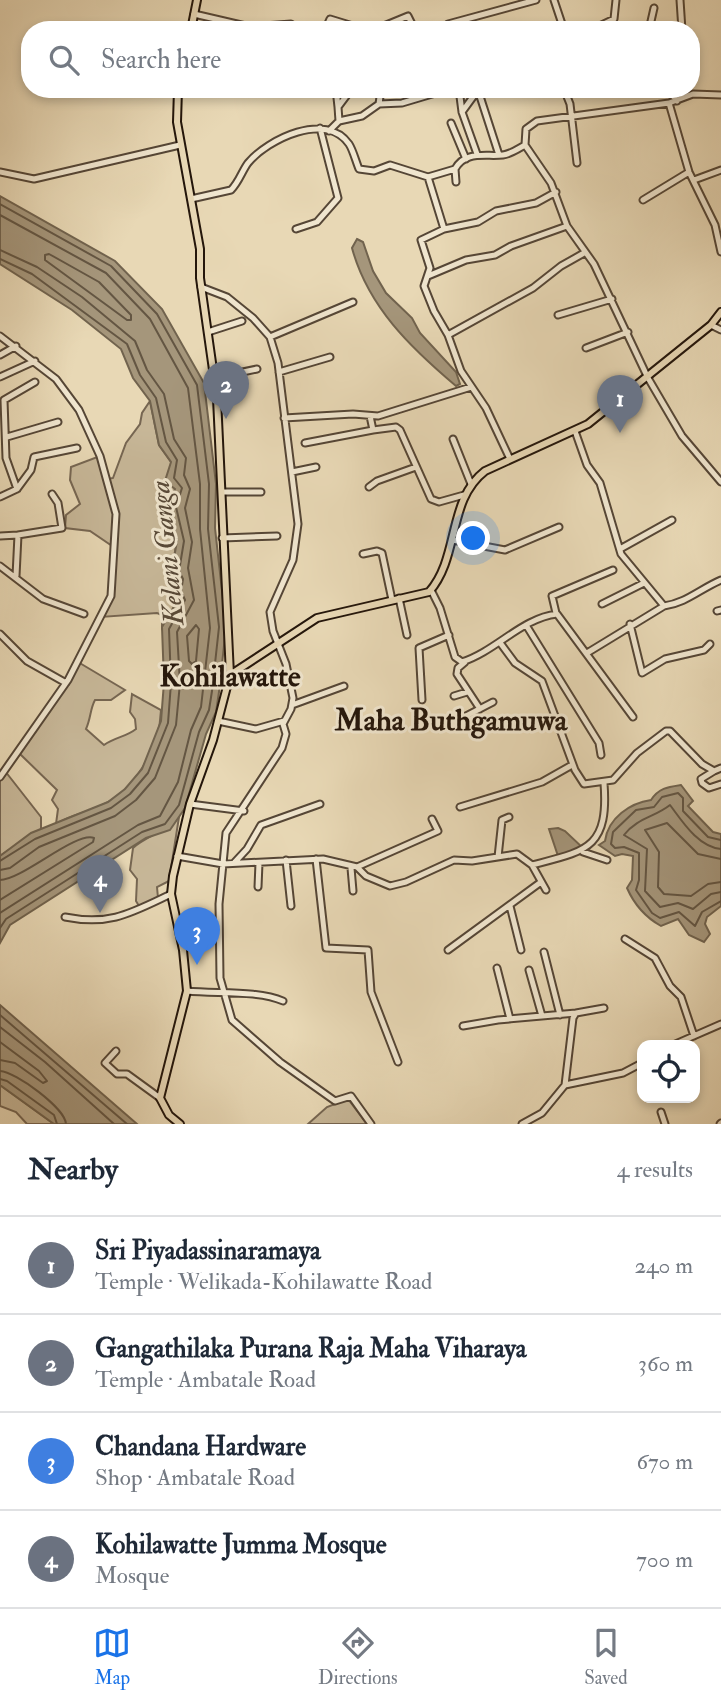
<!DOCTYPE html>
<meta charset="utf-8">
<style>
:root{--surface:#fff;--page:#f6f6f7;--text:#1f2937;--muted:#747a83;--line:#e0e1e3;--accent:#1a73e8}
body{margin:0;font-family:"IM FELL Double Pica",serif;background:var(--page);color:var(--text)}
.controls{position:absolute;right:21px;bottom:21px;display:grid;overflow:hidden;border-radius:14px;box-shadow:0 4px 10px #0003}
.controls button{width:63px;height:63px;display:grid;place-items:center;padding:0;border:0;border-bottom:2px solid var(--line);background:var(--surface);color:var(--text);font:35px sans-serif}
.you{position:absolute;left:474px;top:539px;width:24px;height:24px;margin:-18px;border:5px solid #fff;border-radius:50%;background:#1a73e8;box-shadow:0 0 0 10px #1a73e833}
.badge{display:grid;place-items:center;width:46px;height:46px;border-radius:50%;background:var(--accent);color:#fff;font-size:23px;font-weight:700}
.pin{position:absolute;translate:-50% -58px;filter:drop-shadow(0 2px 4px #0008)}
.pin::after{content:'';position:absolute;top:37px;width:24px;height:21px;background:inherit;clip-path:polygon(0 0,100% 0,50% 100%)}
.list{margin:0;padding:0;list-style:none}
h2{display:flex;justify-content:space-between;align-items:center;height:91px;margin:0;padding:0 28px;font-size:30px}
h2 small{font-size:23px;font-weight:400;color:var(--muted)}
.list li{display:grid;grid-template-columns:46px 1fr auto;gap:21px;align-items:center;box-sizing:border-box;height:98px;padding:0 28px;border-top:2px solid var(--line)}
.list b{display:block;font-size:26px;white-space:nowrap}
.list p{margin:0;font-size:23px;white-space:nowrap;color:var(--muted)}
.list em{font-size:23px;font-style:normal;color:var(--muted)}
.icon{flex:none;width:38px;height:38px;fill:none;stroke:currentColor;stroke-width:2;stroke-linecap:round;stroke-linejoin:round}
.map{position:relative;flex:none;width:721px;height:1124px;overflow:hidden}
.search{position:absolute;background:var(--surface);box-shadow:0 4px 10px #0003;left:21px;right:21px;top:21px;height:77px;display:flex;align-items:center;gap:18px;box-sizing:border-box;padding:0 24px;border-radius:28px;color:var(--muted);font-size:26px}
.sheet{height:483px;background:var(--surface)}
nav{display:flex;justify-content:space-around;align-items:center;box-sizing:border-box;height:98px;border-top:2px solid var(--line);background:var(--surface);font-size:19px;color:var(--muted)}
nav a{display:grid;justify-items:center;gap:4px}
nav .on{color:var(--accent)}
.map>svg:first-child{display:block}
</style>
<div class="map">
<svg width="721" height="1124" viewBox="0 0 721 1124">
<rect width="100%" height="100%" fill="#e8d8b5"/>
<filter id="stains"><feTurbulence type="fractalNoise" baseFrequency=".00286" numOctaves="4"/><feColorMatrix values="0 0 0 0 .2 0 0 0 0 .09 0 0 0 0 .02 0 0 0 .5 -.17"/></filter>
<radialGradient id="worn" r=".72"><stop offset=".6" stop-color="#630" stop-opacity="0"/><stop offset="1" stop-color="#630" stop-opacity=".3"/></radialGradient>
<path fill="#c7b798" stroke="#766652" stroke-width="2" d="M150 401 159 445 171 462 175 489 169 506 177 540 171 575 177 581 178 600 162 627V615L157 613 101 617 111 596 115 548 90 531 65 528 66 515 80 504 70 480 71 467 100 456 108 479 113 478 126 443 140 424 142 413Z
M78 662 125 690 111 700H95C90 709 91 718 86 729L104 745C115 737 126 737 136 729L135 719 130 712 132 694 161 710C160 747 135 791 100 806 85 813 70 815 56 824L58 809 52 800 57 790 19 753Z
M5 771 41 817V829L0 856V777Z
M179 817 169 881 157 887 158 898 139 906 136 901 137 879 130 870 133 848C148 835 166 832 179 817Z
M0 1085 54 1124H27L16 1112 0 1106Z
M348 1099 367 1124H308L327 1107Z"/>
<path fill="#a5967b" stroke="#71634e" stroke-width="2" d="M0 196 115 261 162 309 204 383 216 484 215 528 226 627 219 692 216 712 206 734 185 808 170 830 146 838 10 925 0 943V856L31 833 108 802 125 789 142 769 161 721 164 682 162 627 178 600 172 595 177 581 171 575 177 541 172 540 175 531 169 506 175 489 165 481 171 462 159 445 150 401 133 378 121 349 72 310 0 264Z
M357 239 363 242 373 271 386 293 412 318 420 333 456 372 460 384 456 386C411 348 368 307 352 248Z
M681 785 693 801 688 806 713 832 721 834V906L707 917 705 924 710 934 704 942 689 935 678 919 661 926C645 917 634 904 627 888L632 880 633 856 622 854 615 856 599 845 605 841C608 818 630 803 651 800 659 788 668 787 681 785Z
M558 828 565 831 583 848 558 856 549 829Z
M0 1005 137 1124H54L0 1085Z"/>
<g fill="none" stroke-linecap="round" stroke-linejoin="round">
<path stroke="#645643" stroke-width="2" d="M0 204 111 266 157 314 197 385 209 484 208 529 219 627 212 691 209 710 199 732 179 805 165 824 142 832 6 919 0 928
M0 215 106 273 150 319 188 388 200 484V529L210 628 201 707 191 730 178 782 160 816 138 825 0 913
M0 250 37 267 82 297 135 341 147 370 164 394 174 439 186 458 184 475 190 489 185 508 192 542 188 568 194 600 177 632 180 683 176 725 155 778 136 800 115 816 39 847 10 868 0 870
M49 254 99 282 131 315V320H127L45 260V255Z
M0 259 32 274 127 344 140 375 156 398 166 442 177 460 174 478 182 488 176 507 184 541 179 571 183 579 181 591 185 600 169 629 171 683 168 723 148 773 130 794 111 808 35 839 0 861
M196 625 199 629 196 661 192 664 189 661 187 636Z
M721 840 708 837 683 811V798L678 793 662 797 654 807 636 810 613 832 611 844 615 848 624 847 639 853V880L636 890 652 913 660 918 679 912 695 926 702 912 721 901
M721 849C698 847 682 821 670 805 655 817 637 818 624 835L647 849 645 891 660 907 678 903 693 909 711 894 721 892
M721 859 698 854 667 823 645 830 659 852 658 887 664 894 691 896 708 884 721 882
M0 880C22 880 76 831 94 838L93 842 0 900
M0 1015 127 1124
M0 1027 45 1062 114 1124
M0 1042 39 1071 47 1081 43 1083 15 1063 0 1060
M0 1071C16 1072 65 1108 66 1124
M0 1079 7 1081 54 1115 57 1124"/>
<g stroke="#554636" stroke-width="9">
<path id="minor" d="M554 0 564 30
M680 0 682 30
M194 14 250 27 291 24 296 30
M325 30 330 19 366 30
M374 30 408 16 415 30
M445 30 448 24 536 0
M591 30 614 19 616 0
M649 30 654 8
M336 89 338 107
M381 89 379 104 402 103 449 89
M459 89 462 112 477 154
M564 89 570 104 577 163
M667 89 677 101
M721 95 693 94 669 103 689 172 715 225 721 252
M669 103 537 121 526 129 525 145 551 183 567 226 594 264 648 378 682 436 721 482
M462 112 478 90 499 155
M339 121 362 116 379 104
M451 123 466 159
M329 131 339 121 338 107 350 91
M0 172 34 179 180 145
M428 177 444 229
M694 180 721 170
M456 182 455 169C465 150 486 157 503 155 511 154 518 149 525 145
M191 199 231 190C239 182 242 171 248 163 268 139 326 111 349 144 353 150 356 162 359 169L374 171 390 165 428 177 455 169
M643 200 689 172
M296 229 317 222 338 198 320 128
M428 276 466 260 495 255 511 246 567 226
M201 287 227 297 253 318 270 337 278 363 298 524 293 560 270 612 273 631 286 664 293 698 291 709 283 724 286 734 282 748 226 833 219 904 220 978 232 1020 280 1062 335 1101 351 1096 371 1124
M558 315 612 299
M711 325 721 330
M208 332 242 321
M448 335 533 288 561 266 584 253
M0 336 56 379 79 410 100 456 116 514 111 596 68 680 0 777
M270 337 353 302
M586 348 628 332
M0 355 16 346
M279 372 330 357
M0 377 35 361
M214 378 257 369
M370 416 373 430 396 427 400 430 431 499 439 502 464 495
M284 418 353 414 378 416 471 387
M575 431 587 465 600 483 621 554 664 606C686 603 700 589 721 580
M7 437 58 422
M453 439 471 484
M305 443 373 430
M510 459 486 408 461 371 448 335 434 311 424 286 430 268 421 240 444 229 478 222 496 211 536 203 556 192
M292 472 316 467
M369 487 377 481 416 467
M17 489 31 470 34 457 77 448
M223 492H261
M0 497 17 489 6 458 4 400 35 382
M0 536 18 535
M222 538 277 536
M452 540 505 550 559 527
M620 549 672 520
M363 554 377 551 382 553 392 600
M0 566 43 599 84 614
M16 576 18 535 62 528 58 503 52 494
M431 590 440 608 455 657 462 662C496 651 522 618 557 614L633 717
M399 598 407 635
M602 604 644 583
M717 611 721 610
M556 613 552 596 613 570
M630 624 642 673 665 659 704 650 710 644
M526 625 599 743 601 755
M0 634 27 661 66 683
M501 644 515 663 542 681 575 770 584 784 613 780 637 753 666 731H670L702 764 714 771 721 768
M587 653 664 606
M465 662 458 668 457 674 480 709
M454 696 467 692
M422 700 419 648 449 635
M292 705 344 686
M466 716 493 702
M218 721 256 729 284 721
M714 771 701 779 702 783 709 788 721 784
M190 804 244 811
M460 807 542 782 572 765
M583 852 607 860
M177 856 223 864 323 859 357 867 366 876 390 886 406 882 454 860 472 861 517 854 532 865C586 851 609 849 604 783
M498 857 502 820 509 817
M316 859 326 948 368 950 371 992 398 1062
M286 860 291 906
M234 863 247 849 261 825 320 804
M532 865 546 890
M357 867 438 831 432 819
M351 868 353 891
M258 887 259 863
M510 906 521 950
M65 917C110 926 131 913 171 894
M625 939 655 958 670 986 681 997 694 1036
M448 950 541 882
M544 952 560 1015
M497 968 510 1019
M529 970 542 1016
M187 991C217 994 258 990 283 1001
M463 1026 498 1020 576 1013
M673 1045 721 1024
M116 1051 105 1063 117 1074H127L160 1098
M565 1085 573 1018 576 1013 604 1008
M661 1112 665 1124
M522 1124 542 1113 565 1085 623 1073 642 1063
M720 1124 721 1123"/>
</g>
<g stroke="#24160b" stroke-width="10">
<path id="major" d="M191 30 197 0
M178 89 177 122 200 249V278L217 398 230 675 213 740 190 804 173 876 171 894 183 950 187 991 160 1098 169 1115 180 1124
M230 675 317 618 429 592C460 557 447 500 485 471L588 424 711 325 721 312"/>
</g>
<use href="#minor" stroke="#f0e6cf" stroke-width="5"/>
<use href="#major" stroke="#e8d8b5" stroke-width="6"/>
</g>
<g text-anchor="middle" stroke-width="6" stroke-linejoin="round" paint-order="stroke">
<g font-size="28" font-style="italic" fill="#584938" stroke="#f0e6cf">
<text transform="translate(166 553) rotate(-96)" y="10">Kelani Ganga</text>
</g>
<g font-size="30" font-weight="bold" fill="#24160b" stroke="#f0e6cf">
<text x="230" y="686">Kohilawatte</text>
<text x="451" y="730">Maha Buthgamuwa</text>
</g>
</g>
<rect width="100%" height="100%" filter="url(#stains)"/>
<rect width="100%" height="100%" fill="url(#worn)"/>
</svg>
<div class="controls">
<button><svg class="icon" aria-label="locate" viewBox="0 0 24 24"><circle cx="12" cy="12" r="6"/><path d="M12 2v4M12 18v4M2 12h4M18 12h4"/></svg></button>
</div>
<div class="you"></div>
<div class="pin badge" style="left:620px;top:433px;background:#6b7280">1</div>
<div class="pin badge" style="left:226px;top:419px;background:#6b7280">2</div>
<div class="pin badge" style="left:197px;top:965px;background:#3f7fe0">3</div>
<div class="pin badge" style="left:100px;top:913px;background:#6b7280">4</div>
<div class="search"><svg class="icon" aria-label="search" viewBox="0 0 24 24"><circle cx="10" cy="10" r="6"/><path d="M15 15l6 6"/></svg>Search here</div>
</div>
<section class="sheet">
<h2>Nearby<small>4 results</small></h2>
<ul class="list">
<li><span class="badge" style="background:#6b7280">1</span><div><b>Sri Piyadassinaramaya</b><p>Temple · Welikada-Kohilawatte Road</p></div><em>240 m</em></li>
<li><span class="badge" style="background:#6b7280">2</span><div><b>Gangathilaka Purana Raja Maha Viharaya</b><p>Temple · Ambatale Road</p></div><em>360 m</em></li>
<li><span class="badge" style="background:#3f7fe0">3</span><div><b>Chandana Hardware</b><p>Shop · Ambatale Road</p></div><em>670 m</em></li>
<li><span class="badge" style="background:#6b7280">4</span><div><b>Kohilawatte Jumma Mosque</b><p>Mosque</p></div><em>700 m</em></li>
</ul>
</section>
<nav>
<a class="on"><svg class="icon" aria-label="map" viewBox="0 0 24 24"><path d="M3 6l6-2 6 2 6-2v14l-6 2-6-2-6 2zM9 4v14M15 6v14"/></svg>Map</a>
<a><svg class="icon" aria-label="directions" viewBox="0 0 24 24"><path d="M12 3l9 9-9 9-9-9zM9 14v-3h6M13 9l2 2-2 2"/></svg>Directions</a>
<a><svg class="icon" aria-label="saved" viewBox="0 0 24 24"><path d="M7 4h10v16l-5-4-5 4z"/></svg>Saved</a>
</nav>
